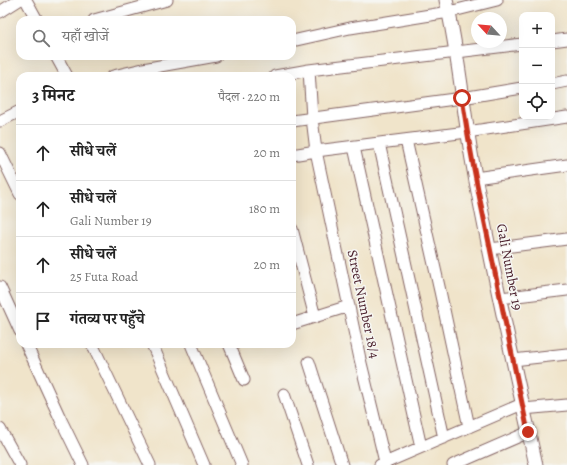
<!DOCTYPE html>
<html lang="hi">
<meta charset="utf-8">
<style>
:root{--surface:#fff;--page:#f2f2f2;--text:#222;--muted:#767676;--line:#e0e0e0}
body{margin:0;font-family:Alegreya,"Noto Serif Devanagari",serif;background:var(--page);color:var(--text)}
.controls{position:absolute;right:12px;top:12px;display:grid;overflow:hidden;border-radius:8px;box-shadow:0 4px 16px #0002}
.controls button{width:36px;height:36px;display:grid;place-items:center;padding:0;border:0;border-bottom:1px solid var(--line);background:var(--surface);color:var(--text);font:20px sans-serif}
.compass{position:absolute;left:471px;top:12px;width:36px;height:36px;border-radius:50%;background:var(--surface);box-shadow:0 4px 16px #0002;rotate:296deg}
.stop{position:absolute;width:12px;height:12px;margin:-9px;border:3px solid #c8321e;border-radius:50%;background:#fff}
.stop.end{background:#c8321e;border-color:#fff;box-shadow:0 1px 4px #0008}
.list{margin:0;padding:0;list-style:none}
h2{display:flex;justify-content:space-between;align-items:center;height:52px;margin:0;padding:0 16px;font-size:17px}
h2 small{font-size:13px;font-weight:400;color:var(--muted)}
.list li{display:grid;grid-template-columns:26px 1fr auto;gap:12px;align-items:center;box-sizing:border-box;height:56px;padding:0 16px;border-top:1px solid var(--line)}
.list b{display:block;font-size:15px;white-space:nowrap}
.list p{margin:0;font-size:13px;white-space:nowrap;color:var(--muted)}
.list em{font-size:13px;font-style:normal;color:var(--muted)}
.icon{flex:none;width:22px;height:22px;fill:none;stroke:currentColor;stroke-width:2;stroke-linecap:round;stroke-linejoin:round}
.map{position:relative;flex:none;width:567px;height:465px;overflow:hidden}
.search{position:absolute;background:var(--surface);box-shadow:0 4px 16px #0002;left:16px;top:16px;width:280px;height:44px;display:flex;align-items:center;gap:10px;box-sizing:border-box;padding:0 14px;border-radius:12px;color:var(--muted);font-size:15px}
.panel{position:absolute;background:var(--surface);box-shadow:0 4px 16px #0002;left:16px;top:72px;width:280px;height:276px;border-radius:12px}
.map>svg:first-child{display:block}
</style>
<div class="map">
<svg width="567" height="465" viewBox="0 0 567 465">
<rect width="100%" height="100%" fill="#f6f6f2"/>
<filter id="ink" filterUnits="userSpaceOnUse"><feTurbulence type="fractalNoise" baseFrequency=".025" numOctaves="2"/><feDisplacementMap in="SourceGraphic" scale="8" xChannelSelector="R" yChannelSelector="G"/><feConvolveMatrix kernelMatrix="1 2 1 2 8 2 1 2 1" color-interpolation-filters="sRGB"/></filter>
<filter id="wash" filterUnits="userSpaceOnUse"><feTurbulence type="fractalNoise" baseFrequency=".012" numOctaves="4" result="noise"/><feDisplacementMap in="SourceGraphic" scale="16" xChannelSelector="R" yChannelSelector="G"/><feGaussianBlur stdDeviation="0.9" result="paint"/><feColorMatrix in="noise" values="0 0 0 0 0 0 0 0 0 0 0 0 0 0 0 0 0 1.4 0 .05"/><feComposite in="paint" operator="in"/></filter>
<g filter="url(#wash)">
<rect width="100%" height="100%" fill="#f0e4ca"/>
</g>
<g filter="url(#ink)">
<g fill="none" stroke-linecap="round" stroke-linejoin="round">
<g stroke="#846463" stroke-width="13">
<path id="minor" d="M26 0 37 20
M0 12 19 0
M94 20 167 0
M292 41 350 28 449 12 497 0
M552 41 567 39
M56 56 67 76
M309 70 312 118 316 151 360 359 385 462
M113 76 143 69 216 56
M275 76 309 70 522 44
M552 84 567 81
M0 121 20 111
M292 121 462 98 522 88
M406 140 440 291 469 427
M379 143 444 438
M354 147 421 447
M0 153 20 194
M292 155 316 151 467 132 567 117
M475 178 567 165
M292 229 315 317
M490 249 567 239
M0 287 20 331
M500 298 567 290
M292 324 349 306
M26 344 60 418 83 465
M92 344 150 465
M152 344 204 465
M191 344 242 465
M229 344 244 380
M513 360 567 354
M309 362 342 465
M284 394 308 465
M523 409 567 405
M0 429 20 465
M380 465 522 404
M453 465 529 432"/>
</g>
<g stroke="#846463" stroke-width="15">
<path id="tertiary" d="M446 0C459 54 463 110 473 165 491 265 514 365 536 465"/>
</g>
<use href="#minor" stroke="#fff" stroke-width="11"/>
<use href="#tertiary" stroke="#fff" stroke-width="13"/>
</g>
</g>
<g fill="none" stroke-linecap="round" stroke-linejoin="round" filter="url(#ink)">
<path stroke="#c8321e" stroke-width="5" d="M462 98C469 145 478 192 488 238 501 303 515 368 528 432"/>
</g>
<g text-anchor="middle" stroke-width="3" stroke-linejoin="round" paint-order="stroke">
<g font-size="14" fill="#4a1f2b" stroke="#f6f6f2">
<text transform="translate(510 267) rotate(79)" y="5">Gali Number 19</text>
<text transform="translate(364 304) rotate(78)" y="5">Street Number 18/4</text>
</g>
</g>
</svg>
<div class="controls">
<button>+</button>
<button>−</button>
<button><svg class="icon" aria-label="locate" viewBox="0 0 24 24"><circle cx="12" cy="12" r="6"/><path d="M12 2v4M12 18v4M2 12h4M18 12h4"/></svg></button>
</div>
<svg class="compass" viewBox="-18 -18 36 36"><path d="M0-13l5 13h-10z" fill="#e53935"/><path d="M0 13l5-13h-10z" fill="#767676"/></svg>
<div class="stop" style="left:462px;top:98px"></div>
<div class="stop end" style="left:528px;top:432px"></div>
<div class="search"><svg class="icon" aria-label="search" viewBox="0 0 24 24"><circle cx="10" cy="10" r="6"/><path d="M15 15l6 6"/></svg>यहाँ खोजें</div>
<section class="panel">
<h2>3 मिनट<small>पैदल · 220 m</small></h2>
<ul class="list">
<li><svg class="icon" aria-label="ahead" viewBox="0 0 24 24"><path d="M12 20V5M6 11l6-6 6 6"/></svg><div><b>सीधे चलें</b></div><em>20 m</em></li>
<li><svg class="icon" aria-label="ahead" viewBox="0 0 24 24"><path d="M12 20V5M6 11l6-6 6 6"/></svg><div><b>सीधे चलें</b><p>Gali Number 19</p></div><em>180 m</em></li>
<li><svg class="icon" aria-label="ahead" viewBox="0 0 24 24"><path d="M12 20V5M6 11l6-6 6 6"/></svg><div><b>सीधे चलें</b><p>25 Futa Road</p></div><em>20 m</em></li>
<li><svg class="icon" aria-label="arrive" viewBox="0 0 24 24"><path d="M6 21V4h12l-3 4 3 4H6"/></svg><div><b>गंतव्य पर पहुँचे</b></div></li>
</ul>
</section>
</div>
